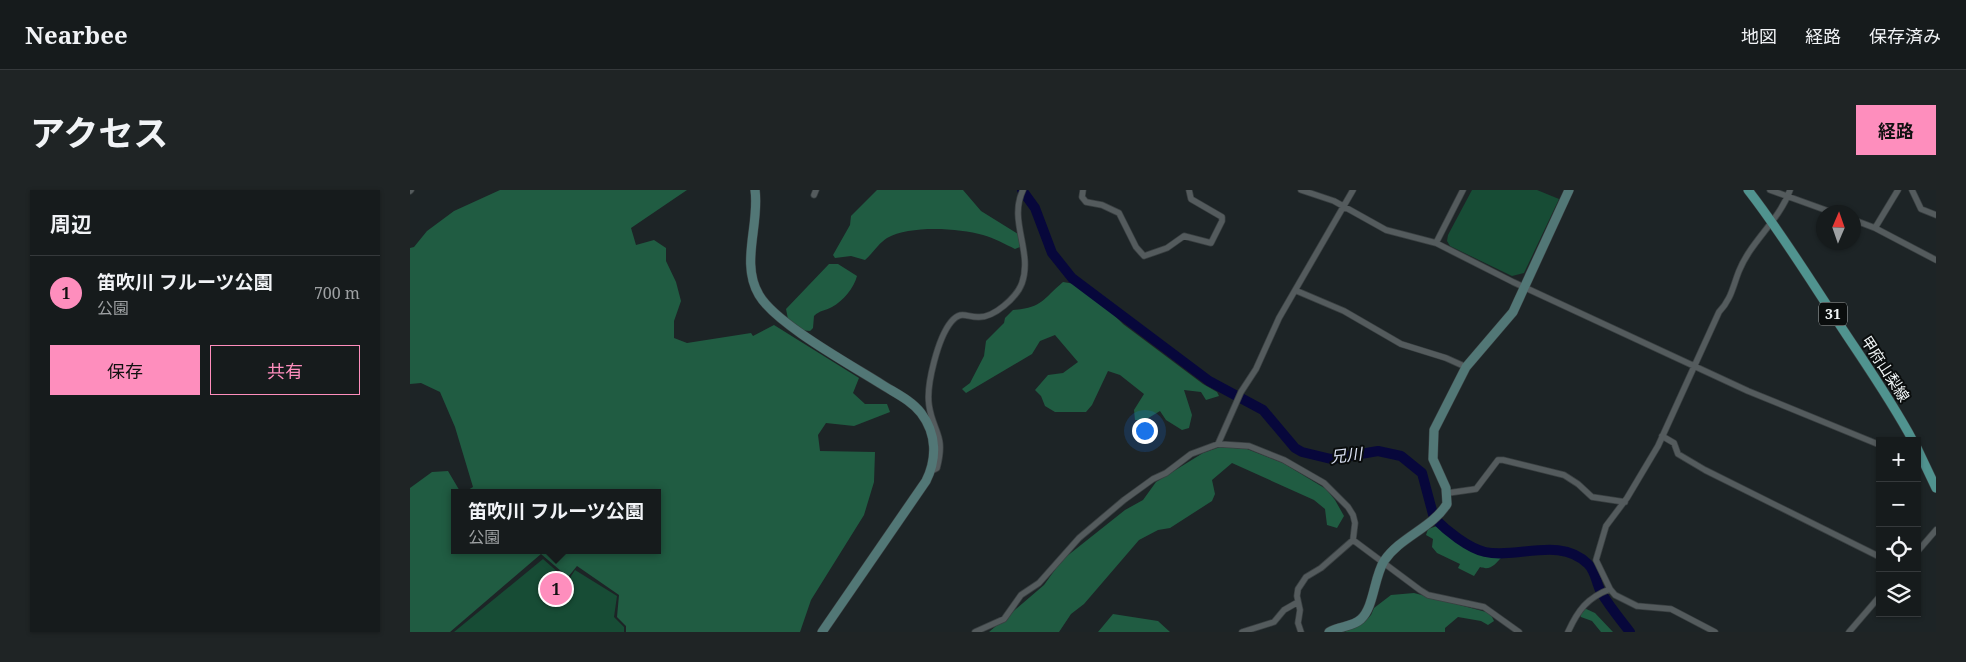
<!DOCTYPE html>
<html lang="ja">
<meta charset="utf-8">
<style>
:root{--surface:#161b1c;--page:#1f2425;--text:#f1f3f6;--muted:#9ea1a3;--line:#35393b;--accent:#fe8ebd}
body{margin:0;font-family:"Noto Serif","Noto Sans JP",serif;background:var(--page);color:var(--text)}
.controls{position:absolute;right:15px;bottom:15px;display:grid;overflow:hidden;border-radius:0px;box-shadow:0 1px 4px #0004}
.controls button{width:45px;height:45px;display:grid;place-items:center;padding:0;border:0;border-bottom:1px solid var(--line);background:var(--surface);color:var(--text);font:25px sans-serif}
.compass{position:absolute;left:1406px;top:15px;width:45px;height:45px;border-radius:50%;background:var(--surface);box-shadow:0 1px 4px #0004;rotate:2deg}
.you{position:absolute;left:734px;top:240px;width:18px;height:18px;margin:-12px;border:4px solid #fff;border-radius:50%;background:#1a73e8;box-shadow:0 0 0 8px #1a73e833}
.badge{display:grid;place-items:center;width:32px;height:32px;border-radius:50%;background:var(--accent);color:#111;font-size:16px;font-weight:700}
.pin{position:absolute;translate:-50% -50%;border:2px solid #fff;box-shadow:0 1px 5px #0006}
.popup{position:absolute;left:41px;top:299px;width:210px;height:65px;box-sizing:border-box;display:grid;place-content:center;border-radius:0px;background:var(--surface);filter:drop-shadow(0 1px 4px #0005);font-size:16px;white-space:nowrap;color:var(--muted)}
.popup b{font-size:19px;color:var(--text)}
.popup::after{content:'';position:absolute;left:50%;top:100%;margin-left:-10px;border:10px solid transparent;border-top-color:var(--surface)}
.list{margin:0;padding:0;list-style:none}
h2{display:flex;justify-content:space-between;align-items:center;height:65px;margin:0;padding:0 20px;font-size:21px}
h2 small{font-size:16px;font-weight:400;color:var(--muted)}
.list li{display:grid;grid-template-columns:32px 1fr auto;gap:15px;align-items:center;box-sizing:border-box;height:75px;padding:0 20px;border-top:1px solid var(--line)}
.list b{display:block;font-size:19px;white-space:nowrap}
.list p{margin:0;font-size:16px;white-space:nowrap;color:var(--muted)}
.list em{font-size:16px;font-style:normal;color:var(--muted)}
.actions{display:flex;gap:10px;padding:15px 20px}
.actions a{flex:1;padding:11px 0;border:1px solid var(--accent);border-radius:0px;text-align:center;font-size:18px;color:var(--accent)}
.actions .main{background:var(--accent);color:#111}
.icon{flex:none;width:28px;height:28px;fill:none;stroke:currentColor;stroke-width:2;stroke-linecap:round;stroke-linejoin:round}
.map{position:relative;flex:none;width:1526px;height:442px;overflow:hidden;border-radius:0px}
header{display:flex;align-items:center;gap:30px;box-sizing:border-box;height:70px;padding:0 25px;background:var(--surface);border-bottom:1px solid var(--line)}
header strong{font-size:24px}
nav{display:flex;gap:28px;margin-inline-start:auto;font-size:18px}
.intro{display:flex;align-items:center;justify-content:space-between;box-sizing:border-box;height:120px;padding:0 30px}
h1{margin:0;font-size:35px}
.button{padding:12px 22px;border-radius:0px;background:var(--accent);color:#111;font-size:18px;font-weight:700}
main{display:flex;gap:30px;padding:0 30px}
aside{flex:1;background:var(--surface);border-radius:0px;box-shadow:0 1px 4px #0004}
.map>svg:first-child{display:block}
</style>
<header>
<strong>Nearbee</strong>
<nav><a>地図</a><a>経路</a><a>保存済み</a></nav>
</header>
<div class="intro"><h1>アクセス</h1><a class="button">経路</a></div>
<main>
<aside>
<h2>周辺<small></small></h2>
<ul class="list">
<li><span class="badge">1</span><div><b>笛吹川 フルーツ公園</b><p>公園</p></div><em>700 m</em></li>
</ul>
<div class="actions"><a class="main">保存</a><a>共有</a></div>
</aside>
<div class="map">
<svg width="1526" height="442" viewBox="0 0 1526 442">
<rect width="100%" height="100%" fill="#1d2426"/>
<path fill="#174c35" d="M1062 0H1127L1149 9 1114 83 1102 86 1040 56 1037 51 1038 45Z
M133 369 158 391 165 380 207 406 204 427 214 437V442H44Z"/>
<path fill="#205c42" d="M90 0H277L221 38 226 55 244 50 256 58V71L266 92 271 111 264 131V148L277 153 341 143 343 146 364 135 449 188 443 203 455 214H477L480 222 444 236 416 233 408 245 410 261 465 262 464 292 454 325 401 410 390 442H216V436L207 427 209 405 167 376 158 387 131 364 40 442H0V298L22 282 38 281 51 303H45V360H247V303H53L63 297 45 237 30 202 11 193 0 194V58L4 57 17 41 44 21Z
M467 0H553L571 21 608 44 610 57 605 59C595 54 584 48 573 45 548 38 500 35 477 48 469 53 462 64 455 70L441 66 425 68 423 65 440 35 441 26Z
M419 74H428L447 86C444 98 433 111 422 117 415 121 410 120 404 126L403 138 400 141 390 140 378 129 376 119Z
M653 92 665 94 694 115 713 134 793 194 807 202 809 206 796 210 791 202 774 200 782 225 779 238 772 240 756 230 750 221 735 230H725L724 220 734 204 710 185 698 181 682 215 676 222H645L635 216 631 206 625 200 638 185 653 183 668 172 645 145 630 151 622 164 556 203 552 199 560 193 574 166 576 151 594 133 595 128 603 120C632 118 632 110 653 92Z
M810 257 837 259 873 273 916 299 925 310 934 326 927 338 917 335 915 319 904 310 822 273 802 290 805 304 802 311 760 338 748 340 729 350 674 414 661 424 649 442H579L634 395 652 370 715 320 733 310 746 292 793 263Z
M1027 336C1045 350 1064 368 1088 364L1092 367C1085 374 1081 381 1070 377L1064 386 1048 378 1050 374 1027 363 1022 357 1023 349 1016 345 1018 339Z
M1004 403 1080 423 1084 431 1078 435 1071 431 1048 427 1035 438V442H934L952 434 961 425 964 418 981 405Z
M1174 418 1185 423 1203 442H1191L1182 431 1171 427 1169 423Z
M703 424 748 431 760 442H688Z"/>
<g fill="none" stroke-linecap="round" stroke-linejoin="round">
<path stroke="#07073b" stroke-width="10" d="M612 0 625 18 642 63 662 88 799 191 853 220 885 258 892 262 921 269 968 261 991 266 1012 283 1024 328C1037 341 1058 358 1075 362 1108 369 1150 346 1178 374 1186 382 1186 393 1191 402 1199 416 1210 429 1220 442"/>
<g stroke="#3a4042" stroke-width="7">
<path id="street" d="M673 0 672 7 676 12 692 15 709 23 726 57 734 66 757 58 774 46 801 53 812 31V27L781 9 779 0
M891 0 924 11 976 40 1026 53
M1053 0 1026 53 1103 92 1338 201 1470 255
M1360 0 1421 22
M1502 0 1511 19 1526 25
M0 1 1 0
M404 5 406 0
M1444 30 1465 38 1526 70
M1465 38 1488 0
M887 101 934 121 991 154 1036 168 1056 177
M1252 246 1264 253 1268 264 1295 280 1470 367
M808 254 831 202 846 179 869 128 943 0
M521 281 527 278C536 244 523 243 519 215 516 195 528 148 541 132 551 120 556 127 568 127 584 128 607 107 612 93 623 61 598 31 613 0
M1038 303 1066 299 1088 270H1093L1154 285 1168 294 1182 307 1215 312
M943 350 1010 400 1018 405 1074 417 1109 442
M1507 362 1526 340
M565 442 594 429 611 405 629 393 669 348 714 310 743 289 756 283 781 264 808 254 839 256 874 270 914 293 938 317 943 325 945 333 943 350 911 378 896 387 888 399 887 406 890 420 888 433 891 442
M832 442 864 432 874 420 888 412
M1158 442C1168 420 1177 408 1200 399
M1305 442 1261 419 1227 416 1205 405 1200 399 1186 370 1196 336 1217 308 1248 256 1309 122C1321 110 1323 96 1329 81 1341 51 1369 31 1380 0
M1439 442 1470 406"/>
</g>
<g stroke="#3a4042" stroke-width="10">
<path id="secondary" d="M345 0C350 34 330 73 349 105 366 134 441 175 471 194 485 203 501 210 511 223 527 244 527 269 516 291L412 442
M919 442C929 436 943 437 951 429 964 417 964 387 974 371 990 347 1022 338 1037 314L1036 298 1023 269 1024 240 1056 177 1103 122 1159 0"/>
</g>
<g stroke="#3a4042" stroke-width="10">
<path id="primary" d="M1338 0C1370 41 1397 85 1426 129 1452 169 1480 208 1503 251
M1507 258 1526 298"/>
</g>
<use href="#street" stroke="#545b5d" stroke-width="5.5"/>
<use href="#secondary" stroke="#527776" stroke-width="9"/>
<use href="#primary" stroke="#50938f" stroke-width="9"/>
</g>
<g text-anchor="middle" stroke-width="4" stroke-linejoin="round" paint-order="stroke">
<rect fill="#0a0d0d" stroke="#acb0b1" stroke-width="1" x="1409" y="112.5" width="28" height="23" rx="4"/>
<g font-size="14" font-weight="bold" fill="#f1f6f7">
<text x="1423" y="129">31</text>
</g>
<g font-size="15" fill="#f1f6f7" stroke="#0a0d0d">
<text transform="translate(1475 179) rotate(57)" y="5">甲府山梨線</text>
</g>
<g font-size="16" font-style="italic" fill="#dce2f4" stroke="#0a0d0d">
<text transform="translate(936 265) rotate(-6)" y="6">兄川</text>
</g>
</g>
</svg>
<div class="controls">
<button>+</button>
<button>−</button>
<button><svg class="icon" aria-label="locate" viewBox="0 0 24 24"><circle cx="12" cy="12" r="6"/><path d="M12 2v4M12 18v4M2 12h4M18 12h4"/></svg></button>
<button><svg class="icon" aria-label="layers" viewBox="0 0 24 24"><path d="M12 4l9 5-9 5-9-5zM3 14l9 5 9-5"/></svg></button>
</div>
<svg class="compass" viewBox="-18 -18 36 36"><path d="M0-13l5 13h-10z" fill="#e53935"/><path d="M0 13l5-13h-10z" fill="#9ea1a3"/></svg>
<div class="you"></div>
<div class="pin badge" style="left:146px;top:399px">1</div>
<div class="popup"><b>笛吹川 フルーツ公園</b>公園</div>
</div>
</main>
